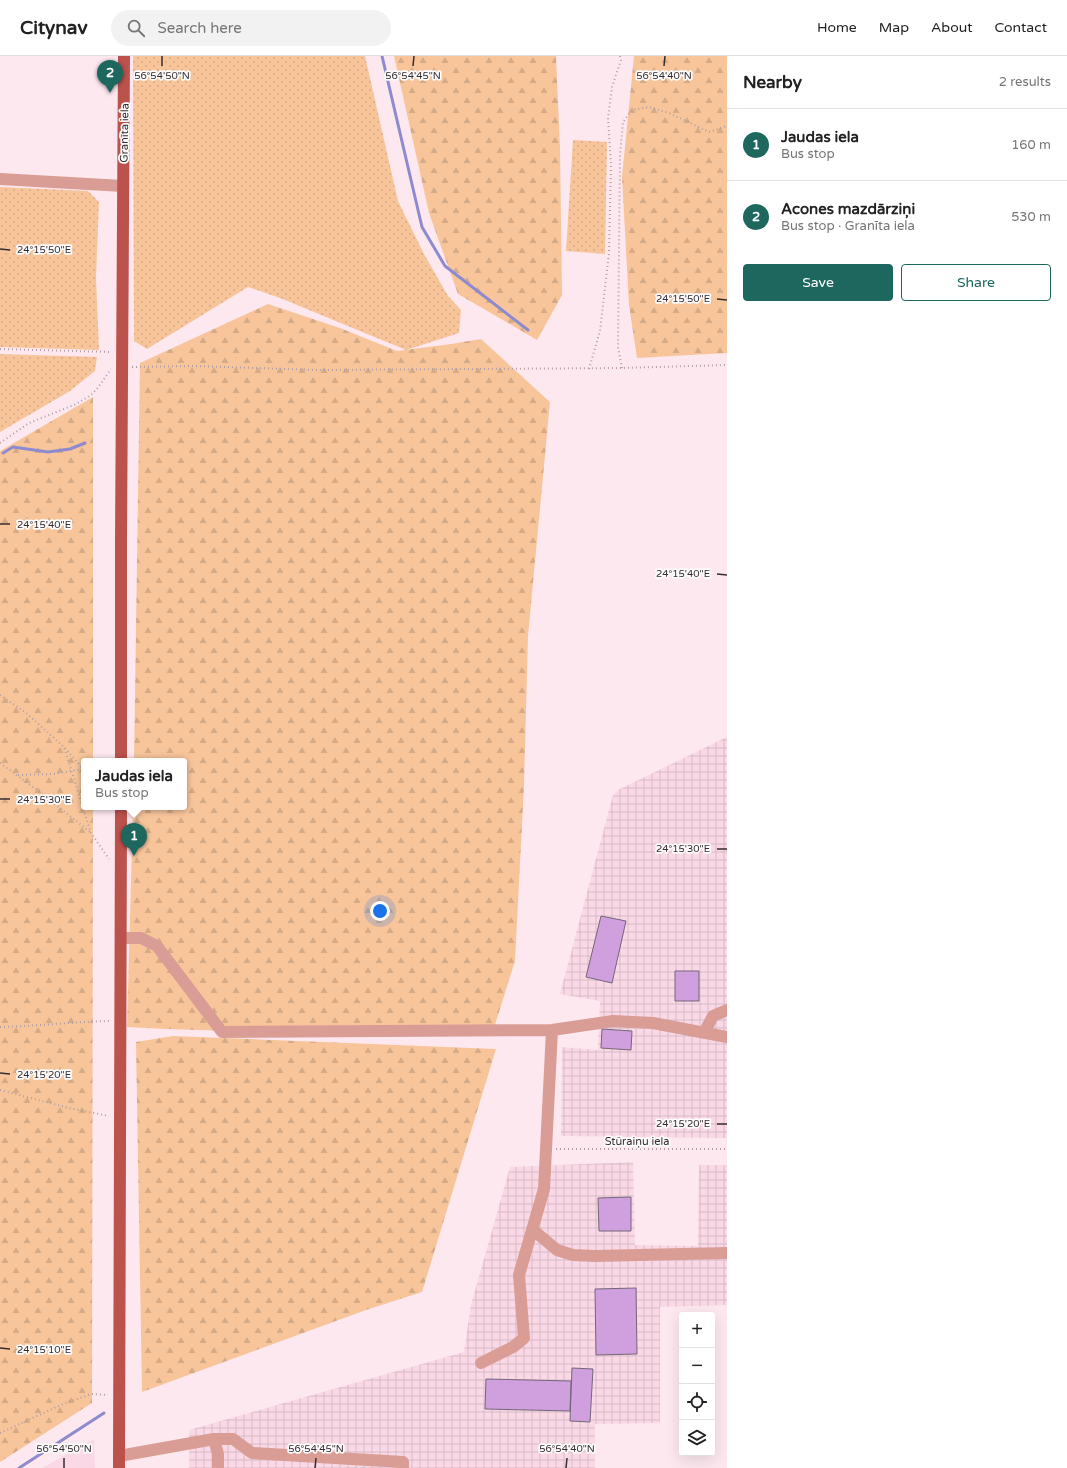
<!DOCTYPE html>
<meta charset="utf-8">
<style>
:root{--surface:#fff;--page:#f2f2f2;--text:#222;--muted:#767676;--line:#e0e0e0;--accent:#1d675f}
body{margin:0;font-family:"Varela Round",sans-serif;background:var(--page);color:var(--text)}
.controls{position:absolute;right:12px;bottom:12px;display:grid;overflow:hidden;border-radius:4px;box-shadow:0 4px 16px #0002}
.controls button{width:36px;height:36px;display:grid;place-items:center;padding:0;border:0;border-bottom:1px solid var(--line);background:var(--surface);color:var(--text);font:20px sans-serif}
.you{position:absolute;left:380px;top:855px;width:14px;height:14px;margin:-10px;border:3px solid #fff;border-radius:50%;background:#1a73e8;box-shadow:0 0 0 6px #1a73e833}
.badge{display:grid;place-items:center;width:26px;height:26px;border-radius:50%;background:var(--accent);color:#fff;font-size:13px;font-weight:700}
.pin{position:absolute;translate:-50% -33px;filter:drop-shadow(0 1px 2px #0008)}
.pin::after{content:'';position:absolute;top:21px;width:14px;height:12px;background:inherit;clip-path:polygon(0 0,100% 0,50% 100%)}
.popup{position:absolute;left:81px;top:702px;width:106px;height:52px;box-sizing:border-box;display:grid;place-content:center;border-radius:4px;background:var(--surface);filter:drop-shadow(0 1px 3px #0005);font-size:13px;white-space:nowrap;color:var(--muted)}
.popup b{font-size:15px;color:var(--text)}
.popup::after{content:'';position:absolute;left:50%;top:100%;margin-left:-8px;border:8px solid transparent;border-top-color:var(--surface)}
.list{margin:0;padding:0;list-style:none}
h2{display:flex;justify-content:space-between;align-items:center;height:52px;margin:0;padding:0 16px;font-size:17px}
h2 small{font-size:13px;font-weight:400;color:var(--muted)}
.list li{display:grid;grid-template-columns:26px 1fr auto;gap:12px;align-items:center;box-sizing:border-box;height:72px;padding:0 16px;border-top:1px solid var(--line)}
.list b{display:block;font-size:15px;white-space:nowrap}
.list p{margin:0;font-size:13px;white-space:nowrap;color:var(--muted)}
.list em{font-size:13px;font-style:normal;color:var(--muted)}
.actions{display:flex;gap:8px;padding:12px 16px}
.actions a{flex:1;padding:9px 0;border:1px solid var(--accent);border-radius:4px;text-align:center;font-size:14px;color:var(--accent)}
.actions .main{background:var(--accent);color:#fff}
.icon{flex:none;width:22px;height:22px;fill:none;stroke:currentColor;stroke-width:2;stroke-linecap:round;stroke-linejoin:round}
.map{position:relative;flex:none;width:727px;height:1412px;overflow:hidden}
header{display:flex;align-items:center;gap:24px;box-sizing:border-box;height:56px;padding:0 20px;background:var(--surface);border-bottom:1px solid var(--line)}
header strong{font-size:19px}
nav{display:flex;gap:22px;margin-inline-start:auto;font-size:14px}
.search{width:280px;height:36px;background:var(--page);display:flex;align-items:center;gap:10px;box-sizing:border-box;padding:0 14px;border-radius:22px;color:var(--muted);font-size:15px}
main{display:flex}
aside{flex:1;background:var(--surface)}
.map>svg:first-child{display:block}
</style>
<header>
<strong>Citynav</strong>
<div class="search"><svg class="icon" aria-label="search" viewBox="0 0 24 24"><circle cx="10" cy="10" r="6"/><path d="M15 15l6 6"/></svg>Search here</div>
<nav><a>Home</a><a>Map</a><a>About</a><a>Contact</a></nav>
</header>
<main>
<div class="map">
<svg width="727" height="1412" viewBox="0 0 727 1412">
<defs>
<pattern id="industrial-grid" width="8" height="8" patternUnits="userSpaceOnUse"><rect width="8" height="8" fill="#fad8e6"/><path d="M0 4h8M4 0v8" fill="none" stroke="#d7bac6"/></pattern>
<pattern id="grass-dots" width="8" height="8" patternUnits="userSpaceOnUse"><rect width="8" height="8" fill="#f8c59b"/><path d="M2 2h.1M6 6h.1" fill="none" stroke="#d5aa86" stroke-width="1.8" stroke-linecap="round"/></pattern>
<pattern id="forest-firs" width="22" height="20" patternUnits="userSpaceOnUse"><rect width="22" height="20" fill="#f8c59b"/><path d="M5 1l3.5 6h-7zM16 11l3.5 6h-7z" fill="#d5aa86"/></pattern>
</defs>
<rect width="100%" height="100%" fill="#fde8f0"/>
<path fill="#fad8e6" d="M94 1383 95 1412H42Z"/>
<path fill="url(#industrial-grid)" d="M727 681V1082L561 1080 562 991 598 994 600 945 560 938 613 739 618 734Z
M633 1106 635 1189 698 1190 699 1109H727V1249L660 1251V1367L595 1368V1412H189V1374L464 1296 471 1249 510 1111Z"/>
<path fill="url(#grass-dots)" d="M133 0H365L398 145 424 198 448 240 461 254 459 277 406 294 280 242 248 231 147 293 134 285Z
M573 84 607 86 605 198 566 195Z
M0 131 88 135 99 146 96 222 99 294 0 291Z
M0 298 97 301 95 315 70 335 0 376Z"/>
<path fill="url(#forest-firs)" d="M394 0H556L560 92 562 239 537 284 458 238 429 157Z
M634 0H727V297L637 302 629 249 622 121Z
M268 248 340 272 397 295 451 288 481 283 550 346 528 580 524 729 515 905 493 975C371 975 248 978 127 971L133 751H184V705H134L140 307Z
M93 341V705H84V751H93L92 1347 0 1406V395Z
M173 980 496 993 422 1236 366 1254 142 1336 136 986Z"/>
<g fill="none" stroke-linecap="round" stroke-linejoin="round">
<path stroke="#8d8acf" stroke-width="3" d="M382 0 422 171 445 210 528 274
M3 397 13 391 48 396 70 393 85 387
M19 1412 104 1357"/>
</g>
<path fill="#d09fdd" stroke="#746778" d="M601 860 626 865 612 927 586 921Z
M675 915H699V945H675Z
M602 973 632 975 631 994 601 992Z
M631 1141V1175H599L598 1142Z
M636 1232 637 1298 596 1299 595 1233Z
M572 1312 593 1313 590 1366 570 1365Z
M486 1323 571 1325 570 1355 485 1353Z"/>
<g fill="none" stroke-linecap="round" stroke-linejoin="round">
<path stroke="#af9ea4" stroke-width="2" stroke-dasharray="1 3" stroke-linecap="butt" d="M0 293 111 296
M132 311 193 310 318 314 622 312 727 309
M622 312 618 291 620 99 623 66 632 54 649 51 669 57 709 76 727 70
M589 313 600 275 609 197 611 109 608 62 612 31 621 4 620 0
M0 387 29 367 76 348 91 339 97 333 111 313
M0 639 25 656 64 691 91 777 109 803
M65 692 83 713
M0 707 41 737 90 776
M18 719 53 718 83 713
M0 971C37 970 73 966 109 965
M0 1034 69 1052 109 1060
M556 1093H727
M0 1377 63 1348 91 1338 108 1339"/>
<path stroke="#d99d96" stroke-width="12" d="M0 123 123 130
M121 882H141L157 890 222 976 552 974 613 965 653 967 727 981
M704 977 713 960 727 954
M532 1173 557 1194 573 1199 595 1200 727 1197
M481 1307 513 1291 524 1282 519 1219 544 1133 552 974
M214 1383 218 1398V1412
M119 1400 214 1383H233L252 1397 403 1406V1412"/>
<path stroke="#bb524b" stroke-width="12" d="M121 705V486L124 0
M119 1412 121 751"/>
</g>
<path fill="none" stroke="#372d31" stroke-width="1.5" d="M162 10V0M413 10 414 0M664 10 665 0M0 193 10 194M717 243 727 244M0 468H10M717 518 727 519M0 743H10M717 793H727M0 1017 10 1018M717 1068H727M0 1292 10 1293M64 1412V1402M315 1412 316 1402M566 1412 567 1402"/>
<g text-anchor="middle" stroke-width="3.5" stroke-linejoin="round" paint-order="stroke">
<g font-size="11" fill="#372d31" stroke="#fcfcfc">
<text transform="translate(124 77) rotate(-89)" y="4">Granīta iela</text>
<text x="637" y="1089">Stūraiņu iela</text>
</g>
</g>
<g font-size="10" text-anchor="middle" fill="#372d31" stroke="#fcfcfc" stroke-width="3.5" stroke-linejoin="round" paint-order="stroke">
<text x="162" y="23">56°54'50"N</text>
<text x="413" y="23">56°54'45"N</text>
<text x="664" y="23">56°54'40"N</text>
<text x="44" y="197">24°15'50"E</text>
<text x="683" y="246">24°15'50"E</text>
<text x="44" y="472">24°15'40"E</text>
<text x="683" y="521">24°15'40"E</text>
<text x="44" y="747">24°15'30"E</text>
<text x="683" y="796">24°15'30"E</text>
<text x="44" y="1022">24°15'20"E</text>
<text x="683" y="1071">24°15'20"E</text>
<text x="44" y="1297">24°15'10"E</text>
<text x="64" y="1396">56°54'50"N</text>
<text x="316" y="1396">56°54'45"N</text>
<text x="567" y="1396">56°54'40"N</text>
</g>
</svg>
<div class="controls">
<button>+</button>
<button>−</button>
<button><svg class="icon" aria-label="locate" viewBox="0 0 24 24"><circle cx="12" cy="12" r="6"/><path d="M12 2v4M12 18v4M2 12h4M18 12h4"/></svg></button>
<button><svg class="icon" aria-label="layers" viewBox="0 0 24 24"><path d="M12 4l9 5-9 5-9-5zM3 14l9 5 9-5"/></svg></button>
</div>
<div class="you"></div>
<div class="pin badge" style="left:134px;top:800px">1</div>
<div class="popup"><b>Jaudas iela</b>Bus stop</div>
<div class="pin badge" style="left:110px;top:37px">2</div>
</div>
<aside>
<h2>Nearby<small>2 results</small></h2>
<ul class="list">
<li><span class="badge">1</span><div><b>Jaudas iela</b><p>Bus stop</p></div><em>160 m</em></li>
<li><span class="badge">2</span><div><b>Acones mazdārziņi</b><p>Bus stop · Granīta iela</p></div><em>530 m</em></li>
</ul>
<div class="actions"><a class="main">Save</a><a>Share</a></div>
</aside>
</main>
